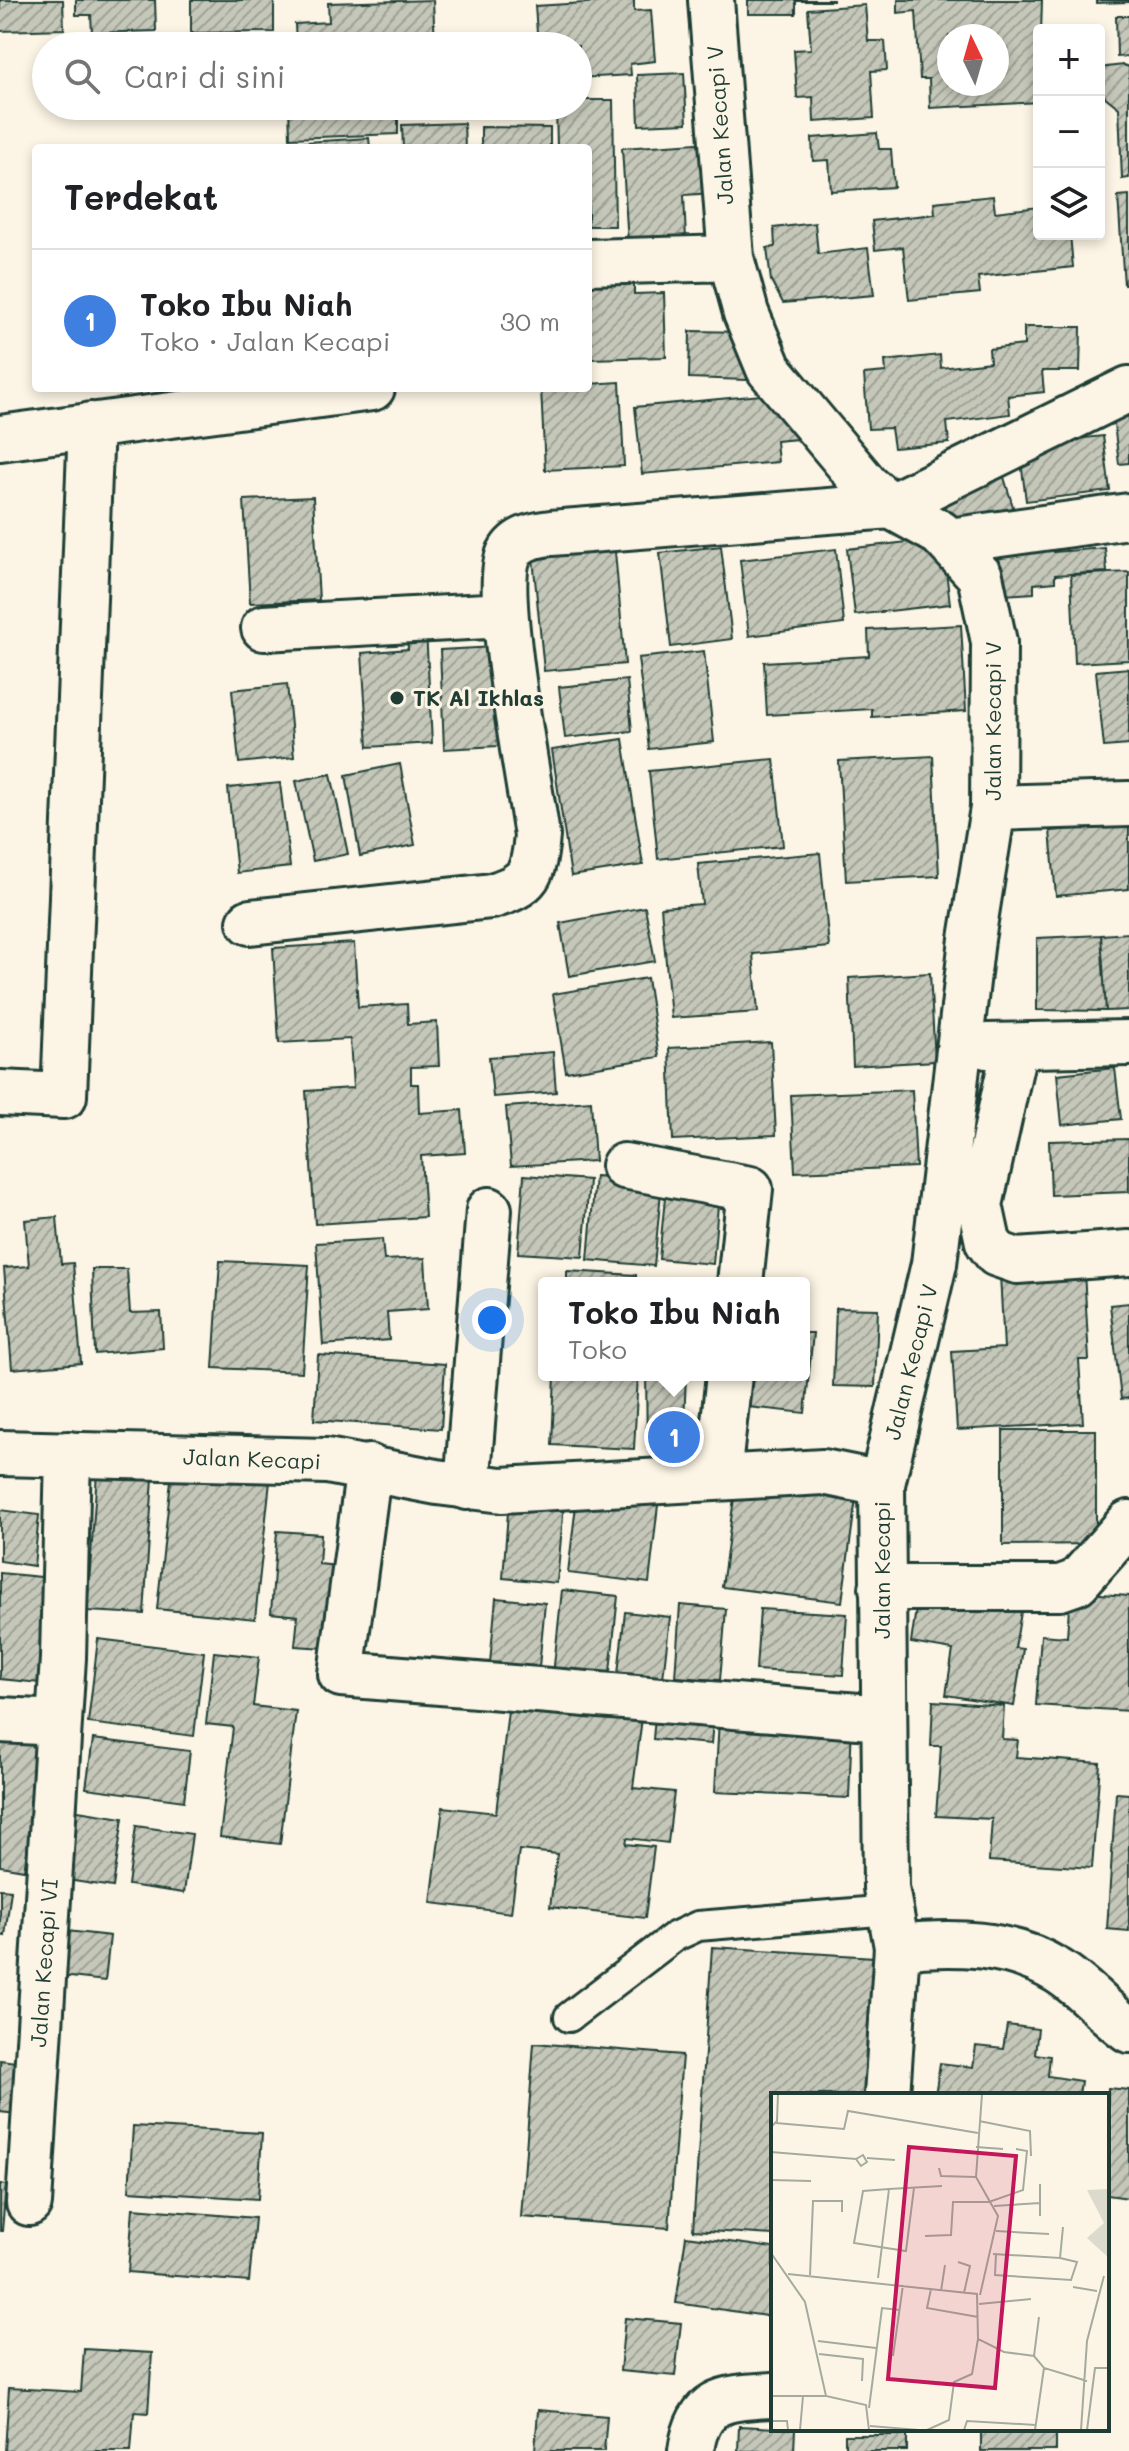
<!DOCTYPE html>
<html lang="id">
<meta charset="utf-8">
<style>
:root{--surface:#fff;--page:#f6f6f6;--text:#202124;--muted:#757577;--line:#e0e0e0;--accent:#0b8043}
body{margin:0;font-family:Mali,sans-serif;background:var(--page);color:var(--text)}
.controls{position:absolute;right:24px;top:24px;display:grid;overflow:hidden;border-radius:8px;box-shadow:0 4px 12px #0003}
.controls button{width:72px;height:72px;display:grid;place-items:center;padding:0;border:0;border-bottom:2px solid var(--line);background:var(--surface);color:var(--text);font:40px sans-serif}
.compass{position:absolute;left:937px;top:24px;width:72px;height:72px;border-radius:50%;background:var(--surface);box-shadow:0 4px 12px #0003;rotate:355deg}
.you{position:absolute;left:492px;top:1320px;width:28px;height:28px;margin:-20px;border:6px solid #fff;border-radius:50%;background:#1a73e8;box-shadow:0 0 0 12px #1a73e833}
.badge{display:grid;place-items:center;width:52px;height:52px;border-radius:50%;background:var(--accent);color:#fff;font-size:26px;font-weight:700}
.pin{position:absolute;translate:-50% -50%;border:4px solid #fff;box-shadow:0 2px 8px #0006}
.popup{position:absolute;left:538px;top:1277px;width:272px;height:104px;box-sizing:border-box;display:grid;place-content:center;border-radius:8px;background:var(--surface);filter:drop-shadow(0 2px 6px #0005);font-size:26px;white-space:nowrap;color:var(--muted)}
.popup b{font-size:30px;color:var(--text)}
.popup::after{content:'';position:absolute;left:50%;top:100%;margin-left:-16px;border:16px solid transparent;border-top-color:var(--surface)}
.list{margin:0;padding:0;list-style:none}
h2{display:flex;justify-content:space-between;align-items:center;height:104px;margin:0;padding:0 32px;font-size:34px}
h2 small{font-size:26px;font-weight:400;color:var(--muted)}
.list li{display:grid;grid-template-columns:52px 1fr auto;gap:24px;align-items:center;box-sizing:border-box;height:144px;padding:0 32px;border-top:2px solid var(--line)}
.list b{display:block;font-size:30px;white-space:nowrap}
.list p{margin:0;font-size:26px;white-space:nowrap;color:var(--muted)}
.list em{font-size:26px;font-style:normal;color:var(--muted)}
.icon{flex:none;width:44px;height:44px;fill:none;stroke:currentColor;stroke-width:2;stroke-linecap:round;stroke-linejoin:round}
.map{position:relative;flex:none;width:1129px;height:2451px;overflow:hidden}
.search{position:absolute;background:var(--surface);box-shadow:0 4px 12px #0003;left:32px;top:32px;width:560px;height:88px;display:flex;align-items:center;gap:20px;box-sizing:border-box;padding:0 28px;border-radius:44px;color:var(--muted);font-size:30px}
.panel{position:absolute;background:var(--surface);box-shadow:0 4px 12px #0003;left:32px;top:144px;width:560px;height:248px;border-radius:8px}
.map>svg:first-child{display:block}
</style>
<div class="map">
<svg width="1129" height="2451" viewBox="0 0 1129 2451">
<defs>
<pattern id="building-hatch" width="6" height="6" patternUnits="userSpaceOnUse" patternTransform="scale(2)"><rect width="6" height="6" fill="#c5c7b9"/><path d="M-1 1l2-2M0 6l6-6M5 7l2-2" fill="none" stroke="#9fa397"/></pattern>
</defs>
<rect width="100%" height="100%" fill="#fcf5e5"/>
<filter id="ink" filterUnits="userSpaceOnUse"><feTurbulence type="fractalNoise" baseFrequency=".0125" numOctaves="2"/><feDisplacementMap in="SourceGraphic" scale="16" xChannelSelector="R" yChannelSelector="G"/><feConvolveMatrix kernelMatrix="1 2 1 2 8 2 1 2 1" color-interpolation-filters="sRGB"/></filter>
<g filter="url(#ink)">
<path fill="url(#building-hatch)" stroke="#1f3d34" stroke-width="2" fill-rule="evenodd" d="M0 0H63L64 29 0 31Z
M76 0H155L156 31 92 33 91 15H76Z
M191 0H274V32L191 33Z
M433 0 435 46H296L295 24 329 22 328 3Z
M634 0V11L651 10 655 61 630 64 631 75 578 78V46H538L535 6Z
M748 0H833V1H796V14H748Z
M898 0H1042L1039 102 930 108 929 79H920L916 11 898 13ZM949 36H997V84H949Z
M1096 0H1129V2L1096 3Z
M865 5 868 41H885L887 70 871 71 874 118 814 122 813 97 797 98 794 50 811 49 808 9Z
M1116 16H1129V56L1117 57Z
M1123 65 1129 67V178L1122 179 1119 108 1099 92V68Z
M684 73 687 123 639 125 637 75Z
M578 100H613L615 226H588V148H557L556 106H578Z
M289 106H398V134L290 138Z
M464 123 465 148H403L402 125Z
M481 127 550 128V148H481Z
M877 133 879 149H891L894 187 831 191 829 160 813 161 812 138Z
M369 138 370 148H291L290 143Z
M712 142 714 193 684 195 686 240 628 244 622 148Z
M1129 195V285H1124L1118 196Z
M993 196 995 212 1039 207V234H1070L1073 267 978 277 980 293 909 300 903 247 875 250 872 221 935 214 934 202Z
M815 223 818 254 868 248 874 295 783 303 771 281 767 248 775 247 774 228Z
M634 275V294L664 293 666 357 588 359V276Z
M1024 327H1081L1080 371H1042L1044 392 1008 396 1010 414 947 422 949 443 894 448 891 428 868 429 864 374 886 372 885 361 940 355 941 368 990 362 989 349 1024 345Z
M690 331 749 332 747 380 689 378Z
M620 382 624 466 545 470 541 388H588V384Z
M772 394 794 405 797 439 776 441 778 462 642 474 635 407Z
M1129 398V463L1119 464 1111 400Z
M1103 436 1110 491 1026 501 1019 445Z
M1003 474 1014 510 939 532 928 496Z
M313 497 319 600 250 603 244 500Z
M1053 535 1054 552 1105 548 1107 572 1055 575V582L1034 584V593L987 596 984 557 1015 554V538Z
M942 538 950 604 855 615 847 549Z
M614 540 625 664 544 671 532 548Z
M721 546 732 639 671 647 660 553Z
M836 549 844 624 749 636 740 560Z
M1129 572V660L1075 663 1071 575Z
M961 625 966 711 872 717V709L767 715 764 662 869 656 868 630Z
M426 630 432 743 368 747 362 653 408 649 407 631Z
M495 647 498 746 444 749 440 650Z
M704 651 714 742 649 749 638 658Z
M1129 668V745L1104 747 1096 671Z
M627 680 632 731 565 738 559 687Z
M287 684 294 757 239 763 232 690Z
M623 739 643 865 571 876 552 750Z
M933 756 939 876 846 881 839 761Z
M774 759 783 846 658 859 649 771Z
M400 764 415 845 360 856 346 775Z
M331 774 348 854 313 861 296 781Z
M280 783 290 867 237 873 228 788Z
M1129 825V889L1056 896 1050 831Z
M820 853 829 947 753 954 758 1012 671 1018 661 907 702 904 698 864Z
M645 907 655 961 569 976 560 923Z
M1129 933V1010L1106 1011 1101 935Z
M1101 935 1106 1011 1037 1010V938Z
M354 943 358 1007 407 1004 408 1024 437 1022 439 1066 411 1067V1084H418L419 1113 462 1110 465 1153 421 1156 425 1217 315 1224 306 1091 353 1088 350 1039 279 1043 273 948Z
M930 973 935 1061 853 1066 849 978Z
M647 978 659 1057 566 1072 553 994Z
M771 1042 776 1135 673 1140 669 1048Z
M553 1052 556 1092 493 1097 489 1057Z
M1115 1068 1121 1119 1062 1125 1057 1074Z
M912 1090 916 1167 795 1172 791 1095Z
M591 1101 595 1161 511 1166 506 1107Z
M1129 1139V1192L1051 1195 1049 1141Z
M524 1175 589 1180 583 1257 518 1253Z
M595 1176 662 1181 654 1266 588 1260Z
M666 1188 719 1193 713 1264 659 1259Z
M57 1217 61 1264 73 1263 81 1363 12 1369 4 1268 29 1266 25 1220Z
M382 1239 384 1260 425 1258 428 1309 387 1312 389 1340 323 1345 316 1243Z
M220 1261 309 1265 302 1372 213 1368Z
M92 1269H127L130 1313 161 1312 163 1348 95 1354Z
M567 1271 636 1275V1283H567Z
M1084 1271 1089 1360H1079L1083 1423 957 1430 952 1351 1004 1348 1000 1275Z
M1129 1303V1398L1121 1399 1110 1305Z
M836 1308 878 1309 875 1387 833 1386Z
M804 1333H813L805 1413 729 1405 732 1375H804Z
M318 1355 445 1364 441 1429 314 1420Z
M555 1375H638L634 1449 552 1445Z
M646 1375H686L683 1447 647 1446Z
M1003 1430H1096V1544L1003 1545Z
M98 1459 154 1463 144 1614 87 1611Z
M173 1462 271 1472 255 1619 157 1609Z
M736 1483 856 1498 842 1602 722 1587Z
M577 1496 658 1505 649 1583 568 1573Z
M509 1499 564 1503 557 1583 503 1578Z
M0 1510 39 1515 34 1566 0 1561Z
M277 1531 321 1534 319 1564 347 1567 341 1649 295 1646 298 1616 271 1613Z
M0 1573 51 1578 40 1683 0 1679Z
M562 1590 618 1596 609 1681 553 1675Z
M1070 1592 1129 1596V1711L1036 1705 1041 1635 1067 1637Z
M918 1595 1021 1612 1015 1648 1023 1649 1014 1706 946 1695 953 1650 911 1643Z
M496 1598 545 1603 539 1667 490 1663Z
M680 1605 726 1609 720 1680 675 1677Z
M760 1609 847 1614 843 1675 756 1670Z
M625 1612 670 1617 662 1687 617 1682Z
M98 1639 204 1652 194 1736 88 1723Z
M214 1652 259 1657 253 1706 296 1711 280 1844 220 1837 233 1727 206 1724Z
M933 1701 1004 1706 1002 1739 1018 1740 1016 1757 1100 1763 1092 1868 989 1861 992 1819 936 1816 941 1746H931Z
M509 1702 642 1718 633 1788 674 1792 668 1843 627 1838 626 1844 654 1847 645 1918 550 1907 557 1854 519 1850 511 1913 431 1903 443 1807 496 1813Z
M656 1705 714 1710 711 1744 653 1739Z
M719 1719 852 1724 849 1798 715 1792Z
M0 1736 45 1743 24 1870 0 1866Z
M93 1739 190 1751 184 1801 86 1788Z
M1116 1793 1129 1794V1931L1107 1929Z
M65 1809 123 1818 113 1887 54 1878Z
M136 1826 192 1834 184 1893 128 1885Z
M0 1889 11 1890 5 1936 0 1935Z
M67 1931 110 1936 105 1981 62 1976Z
M712 1947 874 1957 865 2095H773V2235L693 2230Z
M1007 2025 1038 2029 1035 2054 1050 2056 1048 2076 1081 2081 1079 2095H935L940 2063 973 2067 976 2046 1003 2049Z
M534 2043 682 2055 669 2228 521 2217Z
M0 2060 33 2064 26 2115 0 2112Z
M1108 2088 1129 2090V2198L1107 2195Z
M133 2126 262 2133 258 2199 129 2191Z
M0 2184 6 2185 2 2231H0Z
M133 2208 255 2218 249 2282 128 2272Z
M686 2236 773 2248V2317L676 2303Z
M625 2318 681 2323 675 2376 620 2371Z
M84 2349 152 2353 148 2413 134 2412 131 2451H5L9 2388 81 2392Z
M538 2410 607 2416 604 2451H535Z
M739 2426 795 2429 794 2451H738Z
M981 2429H1056V2451H981Z
M845 2435H907V2451H845Z"/>
<g fill="none" stroke-linecap="round" stroke-linejoin="round">
<g stroke="#1f3d34" stroke-width="34">
<path id="lane" d="M569 2017 674 1937 698 1926 890 1910"/>
</g>
<g stroke="#1f3d34" stroke-width="50">
<path id="street" d="M711 0 731 258 746 313 769 369 867 486 891 506 940 533 980 576 994 642 993 808 972 939 934 1264 882 1484
M588 262 731 258
M0 438 372 388
M949 541 1129 516
M264 628 505 615
M993 808 1129 804
M250 922 492 896C530 884 533 875 537 836 530 785 492 591 509 554 517 538 535 535 551 533L891 506 1129 389
M987 1046 1129 1043
M1015 1046 980 1205 988 1242 997 1254 1017 1261 1129 1253
M0 1093 64 1096 91 425
M624 1166 750 1189 740 1283
M369 1467 341 1674 883 1718
M718 1477 729 1375
M467 1487 489 1210
M882 1588H1060L1077 1582 1129 1523
M0 1720 59 1723
M887 2095 897 1947
M29 2203 63 1658 68 1454
M691 2451C698 2397 725 2398 773 2395"/>
</g>
<g stroke="#1f3d34" stroke-width="50">
<path id="secondary" d="M0 1453 327 1461 437 1482 502 1490 823 1472 882 1484 886 1888 897 1947C952 1941 1009 1941 1058 1971 1084 1987 1104 2012 1129 2030"/>
</g>
<use href="#lane" stroke="#fcf5e5" stroke-width="28"/>
<use href="#street" stroke="#fcf5e5" stroke-width="44"/>
<use href="#secondary" stroke="#fcf5e5" stroke-width="44"/>
</g>
</g>
<circle fill="#1f3d34" stroke="#fcf5e5" stroke-width="3" cx="397" cy="698" r="8"/>
<g text-anchor="middle" stroke-width="6" stroke-linejoin="round" paint-order="stroke">
<g font-size="22" fill="#1f3d34" stroke="#fcf5e5">
<text transform="translate(720 125) rotate(-94)" y="8">Jalan Kecapi V</text>
<text transform="translate(993 721) rotate(-90)" y="8">Jalan Kecapi V</text>
<text transform="translate(911 1362) rotate(-76)" y="8">Jalan Kecapi V</text>
<text transform="translate(252 1459) rotate(2)" y="8">Jalan Kecapi</text>
<text transform="translate(882 1570) rotate(-90)" y="8">Jalan Kecapi</text>
<text transform="translate(44 1963) rotate(-86)" y="8">Jalan Kecapi VI</text>
</g>
<g font-size="22" font-weight="bold" fill="#1f3d34" stroke="#fcf5e5" text-anchor="start">
<text x="413" y="706">TK Al Ikhlas</text>
</g>
</g>
<g transform="translate(771 2093)">
<rect width="338" height="338" fill="#fcf5e5"/>
<path d="M338 96V165L316 145 333 130 316 97Z" fill="#dcdacc"/>
<path fill="none" stroke="#a4ab9e" stroke-width="2" d="M208 28 259 38 260 63M5 30 73 36 77 18 207 40M0 34 6 28 7 1M205 54 232 56M0 59 85 66 92 62 96 69 90 73 85 66M96 65 124 67M168 75 170 83 205 84M0 87 40 88M269 91V123M143 95 135 158 83 150 92 98 118 96 171 93M223 113 269 110M225 138 278 141M154 143 180 142 182 109H218L252 97 256 58 245 56M0 160 34 209 55 303 95 312 98 337M222 161 289 165 292 134M225 161 224 182 300 187 306 169 289 165M187 169 199 173 193 200M17 181 206 201 207 246 233 259 263 263 273 275 316 288M39 182 42 108H71V119M107 185 118 96M302 194 326 198M160 196 156 215 207 224M170 198 174 172M209 202 227 123 205 84 211 1M208 211 260 206M47 248 105 255M48 261 92 266 91 288M122 263 132 192M263 263 268 224M0 303H55M98 315 111 215 129 217M0 328H16L17 337M99 333 148 337M29 337 32 303M156 337 178 327 183 289 201 281 207 246M193 337 196 328 265 332M264 337 273 275M310 337 316 248 333 183M316 337 324 275H338"/>
<path fill="#c2185b" fill-opacity="0.15" stroke="#c2185b" stroke-width="4" d="M138 54 245 63 224 295 117 286Z"/>
<rect width="338" height="338" fill="none" stroke="#1f3d34" stroke-width="4"/>
</g>
</svg>
<div class="controls">
<button>+</button>
<button>−</button>
<button><svg class="icon" aria-label="layers" viewBox="0 0 24 24"><path d="M12 4l9 5-9 5-9-5zM3 14l9 5 9-5"/></svg></button>
</div>
<svg class="compass" viewBox="-18 -18 36 36"><path d="M0-13l5 13h-10z" fill="#e53935"/><path d="M0 13l5-13h-10z" fill="#757577"/></svg>
<div class="you"></div>
<div class="pin badge" style="left:674px;top:1437px;background:#3f7fe0">1</div>
<div class="popup"><b>Toko Ibu Niah</b>Toko</div>
<div class="search"><svg class="icon" aria-label="search" viewBox="0 0 24 24"><circle cx="10" cy="10" r="6"/><path d="M15 15l6 6"/></svg>Cari di sini</div>
<section class="panel">
<h2>Terdekat<small></small></h2>
<ul class="list">
<li><span class="badge" style="background:#3f7fe0">1</span><div><b>Toko Ibu Niah</b><p>Toko · Jalan Kecapi</p></div><em>30 m</em></li>
</ul>
</section>
</div>
